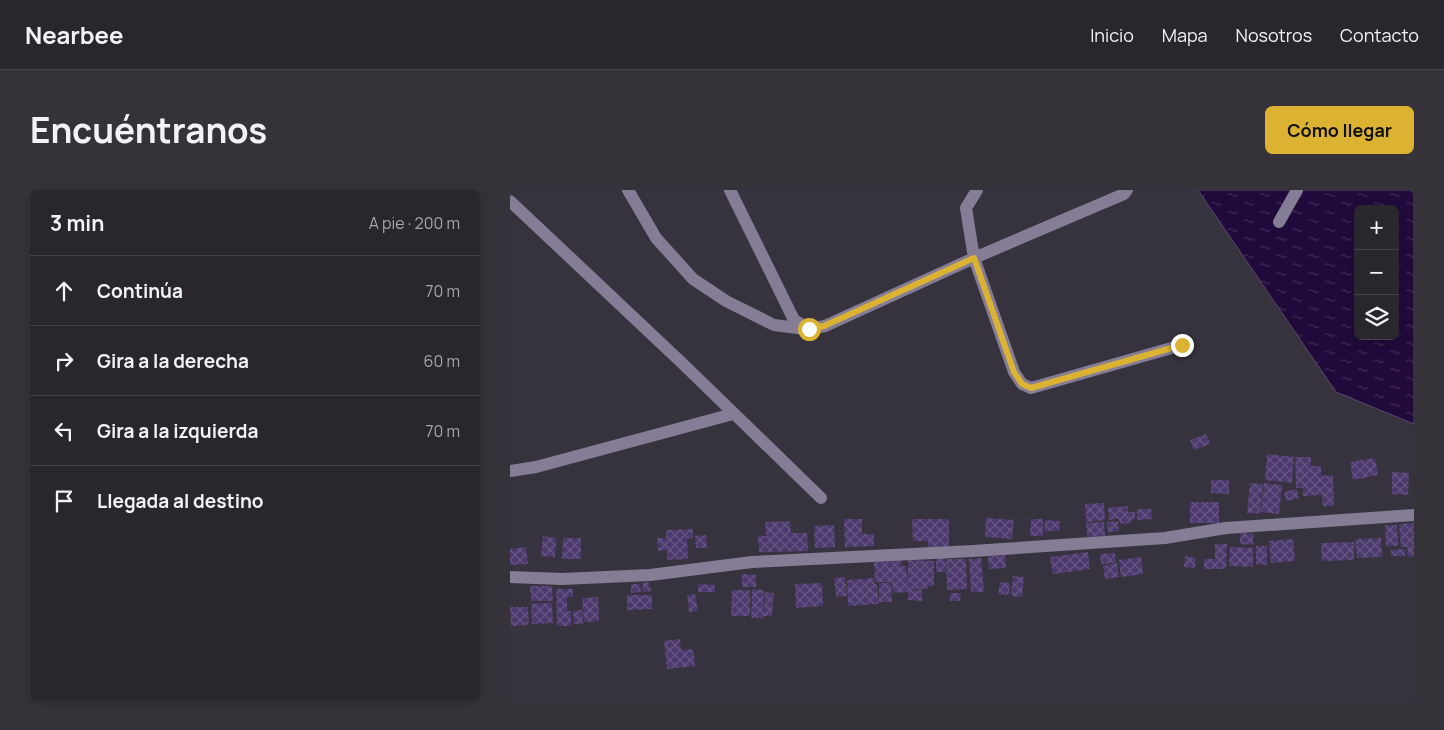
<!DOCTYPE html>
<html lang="es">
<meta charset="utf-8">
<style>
:root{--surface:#29262e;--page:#35323a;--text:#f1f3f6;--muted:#a5a5aa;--line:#45434a;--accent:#dcb233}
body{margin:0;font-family:Manrope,sans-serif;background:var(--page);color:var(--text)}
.controls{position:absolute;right:15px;top:15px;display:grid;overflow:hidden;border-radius:8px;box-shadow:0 2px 8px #0003}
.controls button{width:45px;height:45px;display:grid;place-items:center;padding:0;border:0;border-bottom:1px solid var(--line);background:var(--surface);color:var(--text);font:25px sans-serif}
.stop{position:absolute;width:15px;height:15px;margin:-11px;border:4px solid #dcb233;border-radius:50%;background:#fff}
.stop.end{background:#dcb233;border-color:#fff;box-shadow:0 1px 5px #0008}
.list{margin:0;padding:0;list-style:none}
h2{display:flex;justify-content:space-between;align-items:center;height:65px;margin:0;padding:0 20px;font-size:21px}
h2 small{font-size:16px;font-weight:400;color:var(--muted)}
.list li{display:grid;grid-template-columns:32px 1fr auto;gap:15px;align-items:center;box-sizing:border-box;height:70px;padding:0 20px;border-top:1px solid var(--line)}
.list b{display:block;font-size:19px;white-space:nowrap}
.list em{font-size:16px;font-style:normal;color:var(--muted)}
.icon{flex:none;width:28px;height:28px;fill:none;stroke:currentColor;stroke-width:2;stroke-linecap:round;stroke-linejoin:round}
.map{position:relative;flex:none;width:904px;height:510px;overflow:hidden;border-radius:8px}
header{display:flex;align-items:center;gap:30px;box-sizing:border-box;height:70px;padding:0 25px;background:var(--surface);border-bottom:1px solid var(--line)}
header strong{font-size:24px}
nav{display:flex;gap:28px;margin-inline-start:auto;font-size:18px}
.intro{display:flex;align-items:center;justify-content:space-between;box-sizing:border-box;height:120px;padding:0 30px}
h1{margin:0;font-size:35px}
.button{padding:12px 22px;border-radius:8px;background:var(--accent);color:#111;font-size:18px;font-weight:700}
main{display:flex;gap:30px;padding:0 30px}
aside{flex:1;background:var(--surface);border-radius:8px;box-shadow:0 2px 8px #0003}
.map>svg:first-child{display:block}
</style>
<header>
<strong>Nearbee</strong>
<nav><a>Inicio</a><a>Mapa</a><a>Nosotros</a><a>Contacto</a></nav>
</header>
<div class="intro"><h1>Encuéntranos</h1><a class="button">Cómo llegar</a></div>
<main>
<aside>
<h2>3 min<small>A pie · 200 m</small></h2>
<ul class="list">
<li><svg class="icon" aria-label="ahead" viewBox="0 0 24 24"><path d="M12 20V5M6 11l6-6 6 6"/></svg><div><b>Continúa</b></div><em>70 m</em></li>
<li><svg class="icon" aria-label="right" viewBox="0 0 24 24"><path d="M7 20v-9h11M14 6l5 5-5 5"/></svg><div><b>Gira a la derecha</b></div><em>60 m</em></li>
<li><svg class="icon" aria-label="left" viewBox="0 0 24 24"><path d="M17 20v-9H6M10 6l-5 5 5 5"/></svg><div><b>Gira a la izquierda</b></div><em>70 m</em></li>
<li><svg class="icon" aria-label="arrive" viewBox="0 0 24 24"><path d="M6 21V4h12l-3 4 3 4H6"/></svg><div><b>Llegada al destino</b></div></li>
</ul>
</aside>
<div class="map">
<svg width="904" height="510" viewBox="0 0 904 510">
<defs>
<pattern id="water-ripples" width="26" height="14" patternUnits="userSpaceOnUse" patternTransform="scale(1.25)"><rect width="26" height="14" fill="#200a3b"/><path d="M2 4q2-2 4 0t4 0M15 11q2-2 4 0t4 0" fill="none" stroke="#402d57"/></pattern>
<pattern id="building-cross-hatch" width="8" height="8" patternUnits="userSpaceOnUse" patternTransform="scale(1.25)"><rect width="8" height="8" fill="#4c396d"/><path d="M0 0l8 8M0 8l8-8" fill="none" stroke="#655582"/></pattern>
</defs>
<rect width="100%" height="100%" fill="#37333e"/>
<path fill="url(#water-ripples)" stroke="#59496d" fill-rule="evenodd" d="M688 0H904V234L826 202ZM848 19H885V146H848Z"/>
<path fill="url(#building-cross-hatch)" d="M696 244 700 254 684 260 680 250Z
M757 264 784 267 782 293 755 290Z
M785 267H801V276H811V286L823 285 824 316H813L812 305 793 306V298H786Z
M865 268 868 285 843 290 840 272Z
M882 282 899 283 898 305 882 304Z
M701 290H719V304L701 303Z
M740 293 753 294 750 324 737 323Z
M754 293 772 295 769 324 751 322Z
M787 299 789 308 776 311 774 302Z
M680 312H709V333H680Z
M594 313 595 330 576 332 575 314Z
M618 316V322H625V329L621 330V333L610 334 609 329 599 330 598 318Z
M627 319H641L642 329 627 330Z
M476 328 504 330 502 349 475 347Z
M334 329H352V344H364V356L335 357Z
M402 329H439V357L418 358V351H403Z
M521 329H533V346H520Z
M535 330 550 331 549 341H534Z
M280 331 281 343H297L298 361 249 362 248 346H256L255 332Z
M608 331 609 341 598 342 597 332Z
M594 332 595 346 577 347 576 333Z
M904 333V366L898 367 897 357H891L889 334Z
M324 335 325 357 305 358 304 336Z
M875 335H887L888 356H876Z
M183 339V348L177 349 178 369 157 370V360L148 361 147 348H156V340Z
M730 343 744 344 743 355 730 354Z
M196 345 197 358H186L185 346Z
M33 346 46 348 45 367 31 366Z
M53 348H71V369H52Z
M871 348 872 367 847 368 845 349Z
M783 349 785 371 761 373 759 351Z
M844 352V370L812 371 811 353Z
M705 354H717L716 379H694V369H705Z
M746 356H757V375L746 374Z
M16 357 18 374 0 375V359Z
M720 357 743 358V377L719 376Z
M895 359V366H881V360Z
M578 362 580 379 543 384 540 367Z
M605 363 606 373 591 374 590 364Z
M495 365 496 378 479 379 478 366Z
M675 366 686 368 685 378 674 377Z
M435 367 436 382H426V368Z
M631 367 633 384 611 387 609 370Z
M471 368 474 402H461L459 369Z
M436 369H456L457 399 437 400Z
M398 370 424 371V396H417L418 399H398L412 400V411L398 410V402L383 403 382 392H365L364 372 391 371 392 376H396L398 397Z
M607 373 609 387 595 389 593 376Z
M232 384 246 385V397H232Z
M503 386 514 387 512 407 501 406Z
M335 387 337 406 326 407 324 388Z
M364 388V393L367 395 369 414 338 416 337 390Z
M139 392 141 401 133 402 132 393Z
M490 392 500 393 499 405 488 404Z
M312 393 313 416 286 418 285 394Z
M369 393H381L382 412H369Z
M121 394H130L131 402 121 403Z
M188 394 205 395V402H188Z
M20 396H42L43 411H21Z
M46 399H63V407H57V421H61V436H47Z
M242 399 254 400 253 428H241Z
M222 400H240V426H221Z
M255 402 264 403 263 412H254Z
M440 403H451L450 411H440Z
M185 404 188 421 179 422 177 405Z
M117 405H142V419L117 420Z
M88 407 89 431 74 432 72 408Z
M255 412 263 413 262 426H253Z
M42 413 43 433 22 434 21 414Z
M0 417H18L19 435 1 436Z
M72 420 73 434H64L63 421Z
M170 449 171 460 183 459 185 476 157 479 154 451Z"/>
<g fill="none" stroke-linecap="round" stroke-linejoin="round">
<path stroke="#857d96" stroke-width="12" d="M118 0 146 48 183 89 216 111 264 135 295 139
M220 0 284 130 299 139 315 136 464 68 614 4 617 0
M467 0 456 18 464 68 504 182 512 194 521 198 672 155
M0 11 172 173 311 308
M769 32 787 0
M0 281 26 277 223 224
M0 387 52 389 140 385 242 372 463 361 655 348 716 338 904 325"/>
</g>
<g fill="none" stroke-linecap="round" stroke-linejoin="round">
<path stroke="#dcb233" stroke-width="6" d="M299 139 314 136 464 68 504 182 512 194 521 198 672 155"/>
</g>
</svg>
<div class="controls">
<button>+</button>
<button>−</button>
<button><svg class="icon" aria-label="layers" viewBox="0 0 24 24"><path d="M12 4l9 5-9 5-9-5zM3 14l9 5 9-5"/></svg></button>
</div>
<div class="stop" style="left:299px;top:139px"></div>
<div class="stop end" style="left:672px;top:155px"></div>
</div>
</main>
